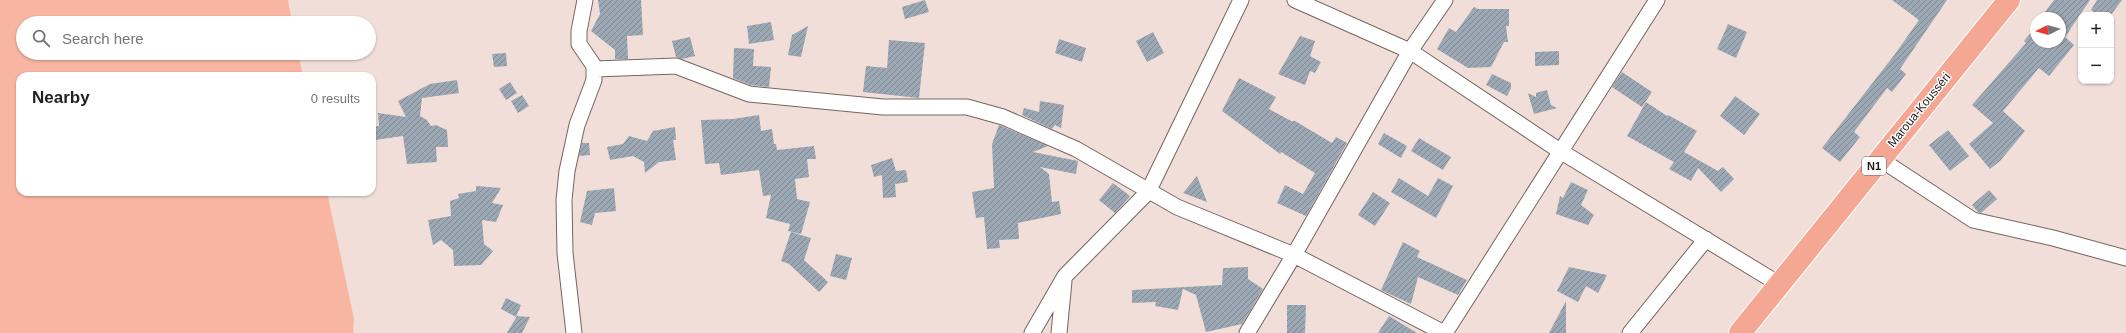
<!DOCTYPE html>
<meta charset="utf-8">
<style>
:root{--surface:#fff;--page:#f2f2f2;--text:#202124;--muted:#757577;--line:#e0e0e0}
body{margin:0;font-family:Arial,sans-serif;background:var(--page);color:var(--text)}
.controls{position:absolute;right:12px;top:12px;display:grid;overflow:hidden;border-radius:8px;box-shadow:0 1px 3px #0004}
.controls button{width:36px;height:36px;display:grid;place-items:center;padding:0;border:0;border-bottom:1px solid var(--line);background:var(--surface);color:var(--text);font:20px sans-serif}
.compass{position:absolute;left:2030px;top:12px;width:36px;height:36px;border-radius:50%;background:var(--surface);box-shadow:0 1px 3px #0004;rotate:264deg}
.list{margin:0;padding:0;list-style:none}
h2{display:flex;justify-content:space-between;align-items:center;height:52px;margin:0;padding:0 16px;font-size:17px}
h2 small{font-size:13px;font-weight:400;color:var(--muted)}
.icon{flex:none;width:22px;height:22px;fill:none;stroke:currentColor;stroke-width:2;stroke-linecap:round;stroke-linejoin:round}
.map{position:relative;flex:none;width:2126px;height:333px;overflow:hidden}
.search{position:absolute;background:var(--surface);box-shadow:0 1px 3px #0004;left:16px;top:16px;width:360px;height:44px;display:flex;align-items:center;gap:10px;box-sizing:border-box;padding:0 14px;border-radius:22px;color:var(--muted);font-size:15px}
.panel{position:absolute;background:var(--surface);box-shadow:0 1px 3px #0004;left:16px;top:72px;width:360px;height:124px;border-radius:12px}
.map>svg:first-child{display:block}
</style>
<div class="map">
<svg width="2126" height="333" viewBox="0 0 2126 333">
<defs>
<pattern id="building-hatch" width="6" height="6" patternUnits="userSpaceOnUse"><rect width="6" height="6" fill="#9da8b5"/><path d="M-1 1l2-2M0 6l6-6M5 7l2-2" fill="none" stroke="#7f8892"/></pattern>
</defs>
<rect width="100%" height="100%" fill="#f1ded8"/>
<path fill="#f8b5a1" d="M0 0H288L292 23H23V53H298L303 76H20V192H327L354 319 353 333H0Z"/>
<path fill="url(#building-hatch)" d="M598 0H641L643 35 627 36 628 59H615V50L591 31 600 14Z
M925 0 929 12 905 19 902 7Z
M1892 0H1947L1900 69 1906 74 1892 92 1887 88 1854 132 1860 137 1840 162 1822 148 1895 54 1919 20Z
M2054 0H2090L2065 37 2074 45 2049 76 2039 68 2003 111 2025 131 2000 161 1990 169 1969 144 1993 123 1972 105 2026 43 2024 41 2036 26V42H2060V18H2043L2042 16Z
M2097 0H2122L2111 15H2098L2091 10Z
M1474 7 1478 9H1509V26H1506L1508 42H1504L1491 67 1468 68 1437 49 1449 28 1456 32Z
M771 22 774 40 749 44 747 26Z
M1728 24 1747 32 1736 58 1717 49Z
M808 26 801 57 788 55 792 35Z
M1153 32 1164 53 1147 62 1136 41Z
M1300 36 1315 41 1310 56 1321 62 1315 73 1310 71 1305 85 1278 74Z
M690 37 695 56 682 59 676 57 672 41Z
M1059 39 1086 48 1082 62 1055 53Z
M889 40 925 43 919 98 863 92 866 66 887 68Z
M734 48 754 49 753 66 771 67 769 87 751 85 733 78Z
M1559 51V65L1535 66V52Z
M506 53 507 66 494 67 492 54Z
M1622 72 1652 92 1642 107 1612 87Z
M1492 74 1511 83V88L1507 96 1486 85Z
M1239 78 1276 97 1269 109 1291 121H1295L1332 143 1336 137 1347 143 1306 216 1277 203 1285 185 1303 194 1315 173 1281 152 1280 154 1222 111Z
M457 80 459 93 422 98 420 116 427 120 431 126 436 125 447 130 448 147H436L437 162 407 164 403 136 375 140 374 127 379 126 378 113 406 117 398 101 430 84Z
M510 82 517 93 506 100 499 89Z
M1547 90 1551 105 1557 108 1534 114 1528 93 1536 97V93Z
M522 95 529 106 518 113 511 101Z
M1735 96 1760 114 1744 135 1720 116Z
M1040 101 1064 105 1061 128 1055 125 1052 129 1022 115 1024 108 1039 112Z
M1646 102 1667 116 1668 115 1697 131 1684 152 1718 171 1723 167 1734 179 1721 192 1698 168 1691 181 1669 169 1674 162 1627 136Z
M759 115 761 131 772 129 774 144H776L777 150 814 146 816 159H807L809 177 795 179 797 199 810 202 801 234 788 231 790 224 766 218 771 195 763 196 759 170 721 175 719 163 705 164 701 120 733 119Z
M999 125 1048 146 1033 152 1078 161 1076 174 1040 167 1049 174 1052 202 1059 201 1061 214 1018 223 1019 239 999 240 1000 248 987 249 984 217 976 218 972 192 994 188 992 144Z
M675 127 676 140H673L676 160 659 162 645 173 644 162 633 156 610 160 607 147 623 144 629 136 647 141 653 131Z
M1948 130 1969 156 1950 171 1929 145Z
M1384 133 1407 146 1401 158 1378 144Z
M1419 138 1451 157 1443 170 1411 151Z
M582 143H589L590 155 579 156Z
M892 158 896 171 906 170 908 182 895 184 896 197 883 198 882 175 874 177 871 165Z
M1197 176 1207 202 1183 193Z
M1399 178 1428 196 1438 178 1453 186 1436 218 1391 192Z
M1571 182 1588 190 1581 205 1594 215 1588 225 1556 214 1560 196 1563 198Z
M1113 183 1130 196 1115 213 1099 200Z
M476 186 501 188 492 203 503 205 496 222 482 220 484 244 493 251 481 265 454 266 453 250 441 240 433 245 428 220 451 216 450 201 459 198 458 194 476 191Z
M614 188 616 211 595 213 592 225 580 222 587 191Z
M1989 190 1997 199 1981 213 1978 212 1972 205Z
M1373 192 1390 203 1375 226 1358 215Z
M791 232 811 238 804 260 828 282 819 292 789 264 781 261Z
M1403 242 1420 251 1417 257 1467 280 1458 295 1418 277 1411 304 1381 290Z
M836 254 852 258 846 280 830 276Z
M1248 267V279L1263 289 1242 324 1206 332 1196 295 1183 289 1178 310 1155 306 1156 302 1132 303V290L1222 285 1223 268Z
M1569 267 1607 275 1598 293 1586 286 1578 302 1557 291Z
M506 298 521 305 516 317 501 309Z
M1566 301V333H1549Z
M1287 305H1306L1305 333H1287Z
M517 316 530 317 522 333H507Z
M1389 316 1417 333H1378Z"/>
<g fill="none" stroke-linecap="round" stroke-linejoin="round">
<g stroke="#756560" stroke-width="17">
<path id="minor" d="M1295 0 1410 51 1560 151 1779 284
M595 69 676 66 749 94 883 107H967L1003 117 1076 149 1177 207 1294 255 1444 333
M1880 159 1973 220 2053 238 2126 258
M574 333 565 253 564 200 567 171 577 125 594 80V66L579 44V31L585 0
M1032 333 1065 276 1148 192 1241 0
M1059 333 1064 281
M1247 333 1294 255 1410 51 1445 0
M1445 333 1657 0
M1630 333 1706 239"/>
</g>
<g stroke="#fff" stroke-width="24">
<path id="trunk" d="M1740 333 2009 0"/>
</g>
<use href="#minor" stroke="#fff" stroke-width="15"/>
<use href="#trunk" stroke="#f4a893" stroke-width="22"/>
</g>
<g text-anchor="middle" stroke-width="3" stroke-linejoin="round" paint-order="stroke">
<rect fill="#fff" stroke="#625e5d" stroke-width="1" x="1862" y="157" width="24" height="18" rx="3"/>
<g font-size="11" font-weight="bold" fill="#1f1917">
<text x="1874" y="170">N1</text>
</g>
<g font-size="12" fill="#1f1917" stroke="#fff">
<text transform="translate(1919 110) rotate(-51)" y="4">Maroua-Kousséri</text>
</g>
</g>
</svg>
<div class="controls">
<button>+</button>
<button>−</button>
</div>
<svg class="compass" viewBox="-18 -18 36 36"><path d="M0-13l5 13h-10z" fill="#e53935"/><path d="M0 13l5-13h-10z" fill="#757577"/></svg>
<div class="search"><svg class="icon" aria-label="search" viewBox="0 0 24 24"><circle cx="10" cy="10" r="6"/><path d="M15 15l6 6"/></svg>Search here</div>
<section class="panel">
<h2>Nearby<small>0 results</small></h2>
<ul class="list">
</ul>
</section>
</div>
